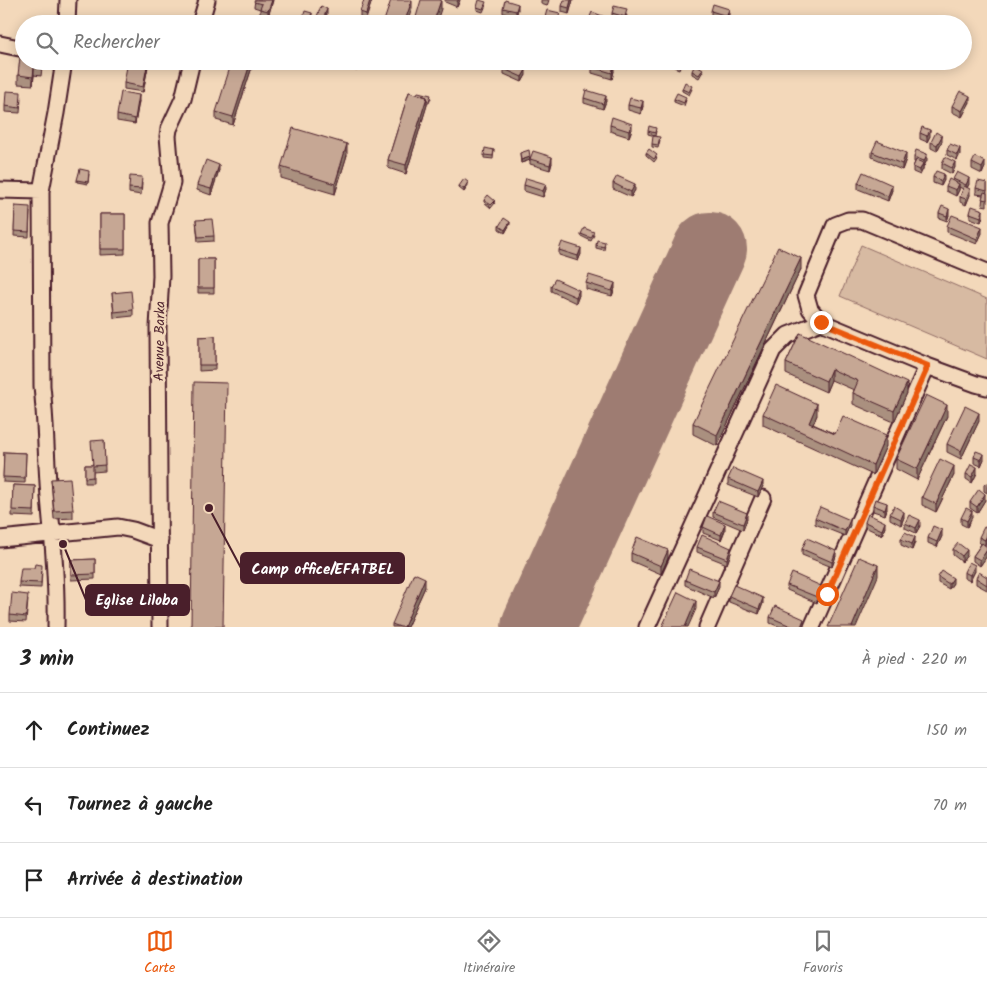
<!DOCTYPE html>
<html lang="fr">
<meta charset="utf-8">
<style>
:root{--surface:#fff;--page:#f6f6f6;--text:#222;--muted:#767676;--line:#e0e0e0;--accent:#ea580c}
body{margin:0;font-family:Kalam,sans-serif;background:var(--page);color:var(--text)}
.stop{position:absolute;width:15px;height:15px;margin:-11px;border:4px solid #ea580c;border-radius:50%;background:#fff}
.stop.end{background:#ea580c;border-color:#fff;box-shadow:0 1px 5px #0008}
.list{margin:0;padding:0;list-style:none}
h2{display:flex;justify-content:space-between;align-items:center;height:65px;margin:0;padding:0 20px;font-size:21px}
h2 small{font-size:16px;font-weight:400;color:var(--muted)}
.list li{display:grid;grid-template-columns:32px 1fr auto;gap:15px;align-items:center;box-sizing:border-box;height:75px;padding:0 20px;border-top:1px solid var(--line)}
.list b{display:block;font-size:19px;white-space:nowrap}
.list em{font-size:16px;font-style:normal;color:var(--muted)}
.icon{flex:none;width:28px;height:28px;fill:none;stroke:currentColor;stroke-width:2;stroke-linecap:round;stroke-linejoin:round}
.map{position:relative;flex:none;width:987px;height:627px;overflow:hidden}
.search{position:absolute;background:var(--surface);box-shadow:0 2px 12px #0003;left:15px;right:15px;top:15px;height:55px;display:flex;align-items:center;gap:12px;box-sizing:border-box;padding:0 18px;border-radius:28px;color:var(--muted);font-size:19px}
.sheet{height:290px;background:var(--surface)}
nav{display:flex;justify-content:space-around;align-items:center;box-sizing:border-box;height:70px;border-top:1px solid var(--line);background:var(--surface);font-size:14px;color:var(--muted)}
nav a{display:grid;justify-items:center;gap:2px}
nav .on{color:var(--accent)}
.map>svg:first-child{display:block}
</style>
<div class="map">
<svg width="987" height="627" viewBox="0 0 987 627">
<rect width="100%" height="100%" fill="#f3d8ba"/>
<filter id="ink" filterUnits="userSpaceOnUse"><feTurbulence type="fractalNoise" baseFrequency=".02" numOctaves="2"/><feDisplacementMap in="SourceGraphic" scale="10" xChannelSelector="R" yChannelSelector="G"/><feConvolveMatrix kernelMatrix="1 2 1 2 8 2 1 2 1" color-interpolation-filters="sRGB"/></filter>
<g filter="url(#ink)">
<path fill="#d7baa2" stroke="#906c66" d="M861 245 987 299V359L840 296Z"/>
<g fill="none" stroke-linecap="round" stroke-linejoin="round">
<path stroke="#9e7c72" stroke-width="74" d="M538 627 710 249"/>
<g stroke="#4a1f2b" stroke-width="19">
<path id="minor" d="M67 24 68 0
M200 24 207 0
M0 44 24 49
M0 190 41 191
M987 272 862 220H848L835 225 806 295 810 309 821 322 927 366 976 384 987 387
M0 539 118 527 133 530 160 540
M56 627C57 583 53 541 49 497 46 460 46 423 42 386L41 191 56 113 64 61
M160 627 158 327 161 276 160 223 172 183 168 136 169 129 183 99 192 61
M647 627 773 350 788 335 821 322
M707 627 763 498
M812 627 927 366"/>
</g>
<use href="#minor" stroke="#f3d8ba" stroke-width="15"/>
</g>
<path fill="#aa907f" stroke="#4a1f2b" d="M255 0H273L268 17 260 14V9L254 7Z
M364 0H372L366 19 360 18V12Z
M445 0H460L457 7 445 2Z
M541 0H549L547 6 541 4Z
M573 0 569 14 562 12V6Z
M486 5 483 12 477 10V7Z
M503 8 518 9 516 17 503 13Z
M711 11 729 14 727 21 711 17Z
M612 13 627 15 625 22 612 19Z
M327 14 323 24H316V19Z
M545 17 560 18 558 24H550L545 22Z
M589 19 605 23 604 24H589Z
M24 61H48V68H42L41 76 34 75 33 85 18 84V75Z
M149 61 143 92 124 89V83Z
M254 61 233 125 216 120V112Z
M360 61 357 71 347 68V62Z
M675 61H682L679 69 674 67Z
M592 67 614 71 612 79 592 73Z
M504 69 526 75 522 82 504 74Z
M692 71H703L699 78 692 74Z
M682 89H692L689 95 682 91Z
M409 92 431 98 429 103H427V105L406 174 388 168V160Z
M21 98 20 113 5 112V106Z
M584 98 606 101 603 109 584 103Z
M674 99 686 100 684 106 674 102Z
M139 101 135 124 117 121V115Z
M970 102 962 117 952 112V106Z
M628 105 643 106 641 114 628 110Z
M610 125 632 129 629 137 610 131Z
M648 131H656L655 136 648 134Z
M920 133 930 136 927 142 920 139Z
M660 140 658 148 652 147V144Z
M942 141 937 151 931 148V142Z
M494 150 493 159 484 158V155Z
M947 150 960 154 957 160 947 155Z
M872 152 906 159 902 170 872 157Z
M520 153 530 158 552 163 550 170 530 164V160L521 163Z
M646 153 657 158 654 162 646 155Z
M347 155 335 194 281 178V167Z
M914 157 927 160 924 166H923V169L920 175 913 172V167L915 162H914Z
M942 163 955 167 952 174 942 169Z
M972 163 985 167 982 174 972 169Z
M219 170 211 195 197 190V185Z
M89 174 88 184 77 182V180Z
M933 177 944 180 941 186 933 183Z
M953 179 969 184 967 188 970 195 966 205 960 202V197L963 189 959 187V190L956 196 946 191V186L953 181Z
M142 183 141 195 129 193V188Z
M613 183 635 190 631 197 613 189Z
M858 183 892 190 888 201 858 189Z
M987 183V206L982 205 983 195 976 194V188Z
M468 185 464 192 459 188V186Z
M524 185 546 189 543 197 524 191Z
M484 200 495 203 491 208 484 202Z
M15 206 30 212 29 237 14 236Z
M939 213 949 215 947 221 939 218Z
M970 213 983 216 981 222 970 218Z
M100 214H125V254L100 255Z
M196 220 214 236V241L198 242Z
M510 224 505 233 499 229V226Z
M947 226 982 233 977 244 947 232Z
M581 234 594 235 591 241 581 236Z
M596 245H605L604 250 596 248Z
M559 250 581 254 578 261 559 255Z
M198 259H214V293H198Z
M801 269 717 446 693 434V423Z
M586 283 615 288 612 296 586 289Z
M551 286 579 295 576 303 551 291Z
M112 293 133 310V316L114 318Z
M800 333 907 393 894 422 853 404V393L854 390 831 380 826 392 786 374V363Z
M215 336V370L199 371V337Z
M763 414 817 415 813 424 835 434 886 446 873 475 763 425Z
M947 416 917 480 896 469V459Z
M979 421 961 459 947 452V444Z
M104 440 105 471 93 472V483H85V465H92Z
M4 452 26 453 25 483 3 482Z
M974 457 984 459 981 466 974 463Z
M977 473 972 483 966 479V474Z
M954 475 936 512 922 505V497Z
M51 479 73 510V518L54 519Z
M728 479 763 486 758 497 728 485Z
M987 482V493L984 491V485Z
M13 485 35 486 34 517 12 516Z
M985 500 977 513 970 508V502Z
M873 505 887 509 885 515 873 511Z
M713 512 747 519 743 530 713 517Z
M890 514 904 517 901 525 890 519Z
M972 517 967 527 961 524V518Z
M815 518 850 525 845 536 815 524Z
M865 522 885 527 882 535 865 527Z
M905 523 920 526 916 533 905 528Z
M703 527 725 530 721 540 703 533Z
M942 536 937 547 928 543V538Z
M979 537 987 541 985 545 987 547V556L980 566 973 561V556L981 544 979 542Z
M901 539 915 542 912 550 901 545Z
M697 547 731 553 727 564 697 552Z
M802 549 836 556 832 567 802 555Z
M953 549 967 555 962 562 953 555Z
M631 553 668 558 661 574 631 561Z
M95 559V579L71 580V560Z
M42 570 41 588 19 587V582Z
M975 571 970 581 964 578V572Z
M938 577 953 583 949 589 938 583Z
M987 577V590L976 584V578Z
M685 580 719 587 714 598 685 585Z
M787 585 821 591 817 603 787 590Z
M425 587 407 627H392V624Z
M729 596 763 603 759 614 729 602Z
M28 600 26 622 10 621V615Z
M770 617 804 624 803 627H780L770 623Z"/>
<path fill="#8b7568" stroke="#4a1f2b" d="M272 0H273L268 17V11Z
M370 0H372L366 19V14Z
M412 0V8L407 24H404Z
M441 0V9L436 24H433Z
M458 0H460L457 7V2Z
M571 0H573L569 14V8Z
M518 4V9L516 17V11Z
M327 9V14L323 24H322V22Z
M729 9V14L727 21V16Z
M312 13V19L310 24H307Z
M148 61H149L143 92V87Z
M251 61H254L233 125V117Z
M358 61H360L357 71V66Z
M614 65V71L612 79V73Z
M34 67V75L33 85V77Z
M526 70V75L522 82V77Z
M139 95V101L135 124V119Z
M606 96V101L603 109V104Z
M970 96V102L962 117V111Z
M427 97V105L406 174V165Z
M643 101V106L641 114V108Z
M632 124V129L629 137V131Z
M930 130V136L927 142V136Z
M942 136V141L937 151V145Z
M347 144V155L335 194V184Z
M960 148V154L957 160V155Z
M906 153V159L902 170V164Z
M927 154V160L924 166V161Z
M530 157V160L521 163V160Z
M552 157V163L550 170V165Z
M955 162V167L952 174V168Z
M985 162V167L982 174V168Z
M923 163V169L920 175V170Z
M219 165V170L211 195V189Z
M944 174V180L941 186V181Z
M969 178V184L966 190V185Z
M468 182V185L464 192V189Z
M546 184V189L543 197V191Z
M635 184V190L631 197V192Z
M959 184V190L956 196V190Z
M892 185V190L888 201V196Z
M970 189V195L966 205V199Z
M949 209V215L947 221V216Z
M983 210V216L981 222V217Z
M510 222V224L505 233V230Z
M982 227V233L977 244V239Z
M581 248V254L578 261V256Z
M801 258V269L717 446V435Z
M615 283V288L612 296V291Z
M579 290V295L576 303V297Z
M831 369V380L826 392V381Z
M907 383V393L894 422V411Z
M817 404V415L809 433V423Z
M947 405V416L917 480V469Z
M979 413V421L961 459V451Z
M886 435V446L873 475V465Z
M984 454V459L981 466V460Z
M954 466V475L936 512V504Z
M977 467V473L972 483V477Z
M763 481V486L758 497V492Z
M985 494V500L977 513V507Z
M887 503V509L885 515V510Z
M972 511V517L967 527V521Z
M904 512V517L901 525V519Z
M747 513V519L743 530V524Z
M850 520V525L845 536V531Z
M920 520V526L916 533V528Z
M885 522V527L882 535V530Z
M725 524V530L721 540V535Z
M942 530V536L937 547V542Z
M987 535V541L985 545V540Z
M915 537V542L912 550V544Z
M731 548V553L727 564V559Z
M668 550V558L661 574V566Z
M967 550V555L962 562V556Z
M987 550V556L980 566V560Z
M836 551V556L832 567V562Z
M878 565V576L856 627H852Z
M975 565V571L970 581V575Z
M425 578V587L407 627H404Z
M953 578V583L949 589V584Z
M719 581V587L714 598V592Z
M821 586V591L817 603V597Z
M763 598V603L759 614V609Z
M696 601V609L688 627H685Z
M804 619V624L803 627H801Z"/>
<path fill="#c6a794" stroke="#4a1f2b" d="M255 0H272L268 11 260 9 262 4 254 2Z
M364 0H370L366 14 360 12Z
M391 0H412L404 24H392L384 21Z
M421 0H441L433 24H414Z
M479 0 486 2 483 9 477 7Z
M505 0 518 4 516 11 503 8Z
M564 0H571L569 8 562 6Z
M713 4 729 9 727 16 711 11Z
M321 6 327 9 322 22 316 19Z
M614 6 627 9 625 17 612 13Z
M547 10 560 13 558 20 545 17Z
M305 11 312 13 307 24H301Z
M592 12 605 17 602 24 589 19Z
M111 19 126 22 125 24H110Z
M444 19 454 22V24H443Z
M572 19 585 22 584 24H571Z
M341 20 350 24H339Z
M21 48 24 49V61H42L41 68 34 67 33 77 18 75Z
M128 61H148L143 87 124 83Z
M232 61H251L233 117 216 112Z
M347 61H358L357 66 347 62Z
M507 61 526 70 522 77 504 69Z
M594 61H600L614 65 612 73 592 67Z
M675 61H681L679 66 674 64Z
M695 64 703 69 699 75 692 71Z
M685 82 692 86 689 92 682 89Z
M586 90 606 96 603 104 584 98Z
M6 91 21 92 20 108 5 106Z
M960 91 970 96 962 111 952 106Z
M121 92 139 95 135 119 117 115Z
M409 92 427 97 406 165 388 160Z
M418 92 431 95 429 101 427 100V97L417 94Z
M677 93 686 97 684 103 674 99Z
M630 98 643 101 641 108 628 105Z
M612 117 632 124 629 131 610 125Z
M649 126 656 128 655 133 648 131Z
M922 127 930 130 927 136 920 133Z
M293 128 347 144 335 184 281 167Z
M936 132 942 136 937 145 931 142Z
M653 136 660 137 658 145 652 144Z
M877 141 906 153 902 164 872 152Z
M950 144 960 148 957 155 947 150Z
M485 148 494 150 493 156 484 155Z
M649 149 657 155 654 159 646 153Z
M529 150 530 157 521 160 520 153Z
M916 150 927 154 924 161 914 157Z
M533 151 552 157 550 165 530 159Z
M945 157 955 162 952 168 942 163Z
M975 157 985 162 982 168 972 163Z
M206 160 219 165 211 189 197 185Z
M916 160 923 163 920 170 913 167Z
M80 169 89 171 88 182 77 180Z
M936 171 944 174 941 181 933 177Z
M863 172 892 185 888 196 858 183Z
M957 172 969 178 966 185 953 179Z
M130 176 142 177 141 189 129 188Z
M617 176 635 184 631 192 613 183Z
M526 178 546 184 543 191 524 185Z
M464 179 468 182 464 189 459 186Z
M949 179 959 184 956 190 946 186Z
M978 181 987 183V191L976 188Z
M964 186 970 189 966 199 960 197Z
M984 192 987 193V200L982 199Z
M488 195 495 201 491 205 484 200Z
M15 206 30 207 29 232 14 231Z
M942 206 949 209 947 216 939 213Z
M972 206 983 210 981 217 970 213Z
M100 214H125V249H100Z
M952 215 982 227 977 239 947 226Z
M504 218 510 222 505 230 499 226Z
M212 219 214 236 198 237 196 220Z
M584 228 594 232 591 238 581 234Z
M597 240 605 242 604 247 596 245Z
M562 242 581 248 578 256 559 250Z
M778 247 801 258 717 435 693 423Z
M198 259H214V288H198Z
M589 275 615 283 612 291 586 283Z
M555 279 579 290 576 297 551 286Z
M131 291 133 310 114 312 112 293Z
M800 333 907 383 894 411 853 393 858 381 831 369 826 381 786 363Z
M215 336V365H199V337Z
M194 382 227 383 223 627H191Z
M776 385 817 404 809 423 835 434 843 416 886 435 873 465 763 414Z
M926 395 947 405 917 469 896 459Z
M965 406 979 413 961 451 947 444Z
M104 440 105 465 93 466V477L85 478V465H93L91 441Z
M976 451 984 454 981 460 974 457Z
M4 452 26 453 25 478 3 477Z
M940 459 954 466 936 504 922 497Z
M971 464 977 467 972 477 966 474Z
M733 468 763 481 758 492 728 479Z
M70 478 73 510 54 511 51 479Z
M13 485 35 486 34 511 12 510Z
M979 489 985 494 977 507 970 502Z
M875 499 887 503 885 510 873 505Z
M718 501 747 513 743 524 713 512Z
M894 506 904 512 901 519 890 514Z
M820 507 850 520 845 531 815 518Z
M966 508 972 511 967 521 961 518Z
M868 514 885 522 882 530 865 522Z
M909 515 920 520 916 528 905 523Z
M707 516 725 524 721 535 703 527Z
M933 526 942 530 937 542 928 538Z
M984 527 987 528V535L985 540 979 537Z
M905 532 915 537 912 544 901 539Z
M702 535 731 548 727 559 697 547Z
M637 537 668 550 661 566 631 553Z
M807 538 836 551 832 562 802 549Z
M958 543 967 550 962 556 953 549Z
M982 543 987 547V550L980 560 973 556Z
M859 557 878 565 852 627H828Z
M95 559V574L71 575V560Z
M969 562 975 565 970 575 964 572Z
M35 564 42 565 41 583 19 582 21 568H34Z
M689 569 719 581 714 592 685 580Z
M942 571 953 578 949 584 938 577Z
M979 572 987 577V585L976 578Z
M414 573 425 578 404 627H400L392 624Z
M792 573 821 586 817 597 787 585Z
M734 585 763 598 759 609 729 596Z
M678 592 696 601 685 627H662Z
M12 593 28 595 26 617 10 615Z
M775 606 804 619 801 627H793L770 617Z"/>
</g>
<g fill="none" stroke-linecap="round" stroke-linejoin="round" filter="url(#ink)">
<path stroke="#ea580c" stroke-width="6" d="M821 322 928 366 827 594"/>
</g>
<g text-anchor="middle" stroke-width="5" stroke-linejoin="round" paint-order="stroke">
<g font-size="14" fill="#4a1f2b" stroke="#f3d8ba">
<text transform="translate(159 341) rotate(-89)" y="5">Avenue Barka</text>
</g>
</g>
<path fill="none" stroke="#4a1f2b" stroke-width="2" d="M209 508L241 568M63 544L86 600"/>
<g fill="#4a1f2b" stroke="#f3d8ba" stroke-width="2">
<circle cx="209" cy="508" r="5"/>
<circle cx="63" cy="544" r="5"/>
</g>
<g fill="#4a1f2b" stroke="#4a1f2b" stroke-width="2">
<rect x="241" y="553" width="163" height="30" rx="5"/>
<rect x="86" y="585" width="103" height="30" rx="5"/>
</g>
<g font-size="15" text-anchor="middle" font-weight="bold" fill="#fff">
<text x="323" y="574">Camp office/EFATBEL</text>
<text x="137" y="605">Eglise Liloba</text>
</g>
</svg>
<div class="stop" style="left:827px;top:594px"></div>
<div class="stop end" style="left:821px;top:322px"></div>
<div class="search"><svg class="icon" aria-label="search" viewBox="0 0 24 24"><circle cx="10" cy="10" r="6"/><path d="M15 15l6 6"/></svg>Rechercher</div>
</div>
<section class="sheet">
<h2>3 min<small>À pied · 220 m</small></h2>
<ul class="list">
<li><svg class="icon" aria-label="ahead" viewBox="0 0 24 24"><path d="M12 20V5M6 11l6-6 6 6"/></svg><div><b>Continuez</b></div><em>150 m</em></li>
<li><svg class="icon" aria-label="left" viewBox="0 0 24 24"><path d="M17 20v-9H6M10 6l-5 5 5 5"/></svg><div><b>Tournez à gauche</b></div><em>70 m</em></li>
<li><svg class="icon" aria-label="arrive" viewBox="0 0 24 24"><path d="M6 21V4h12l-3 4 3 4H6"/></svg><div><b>Arrivée à destination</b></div></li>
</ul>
</section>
<nav>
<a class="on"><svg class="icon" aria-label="map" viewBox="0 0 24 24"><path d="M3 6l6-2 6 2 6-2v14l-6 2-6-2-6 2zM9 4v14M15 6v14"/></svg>Carte</a>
<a><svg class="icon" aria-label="directions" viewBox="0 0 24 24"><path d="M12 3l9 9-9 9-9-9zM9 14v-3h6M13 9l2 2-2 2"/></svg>Itinéraire</a>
<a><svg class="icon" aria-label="saved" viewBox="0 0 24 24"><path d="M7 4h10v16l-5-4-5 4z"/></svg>Favoris</a>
</nav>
